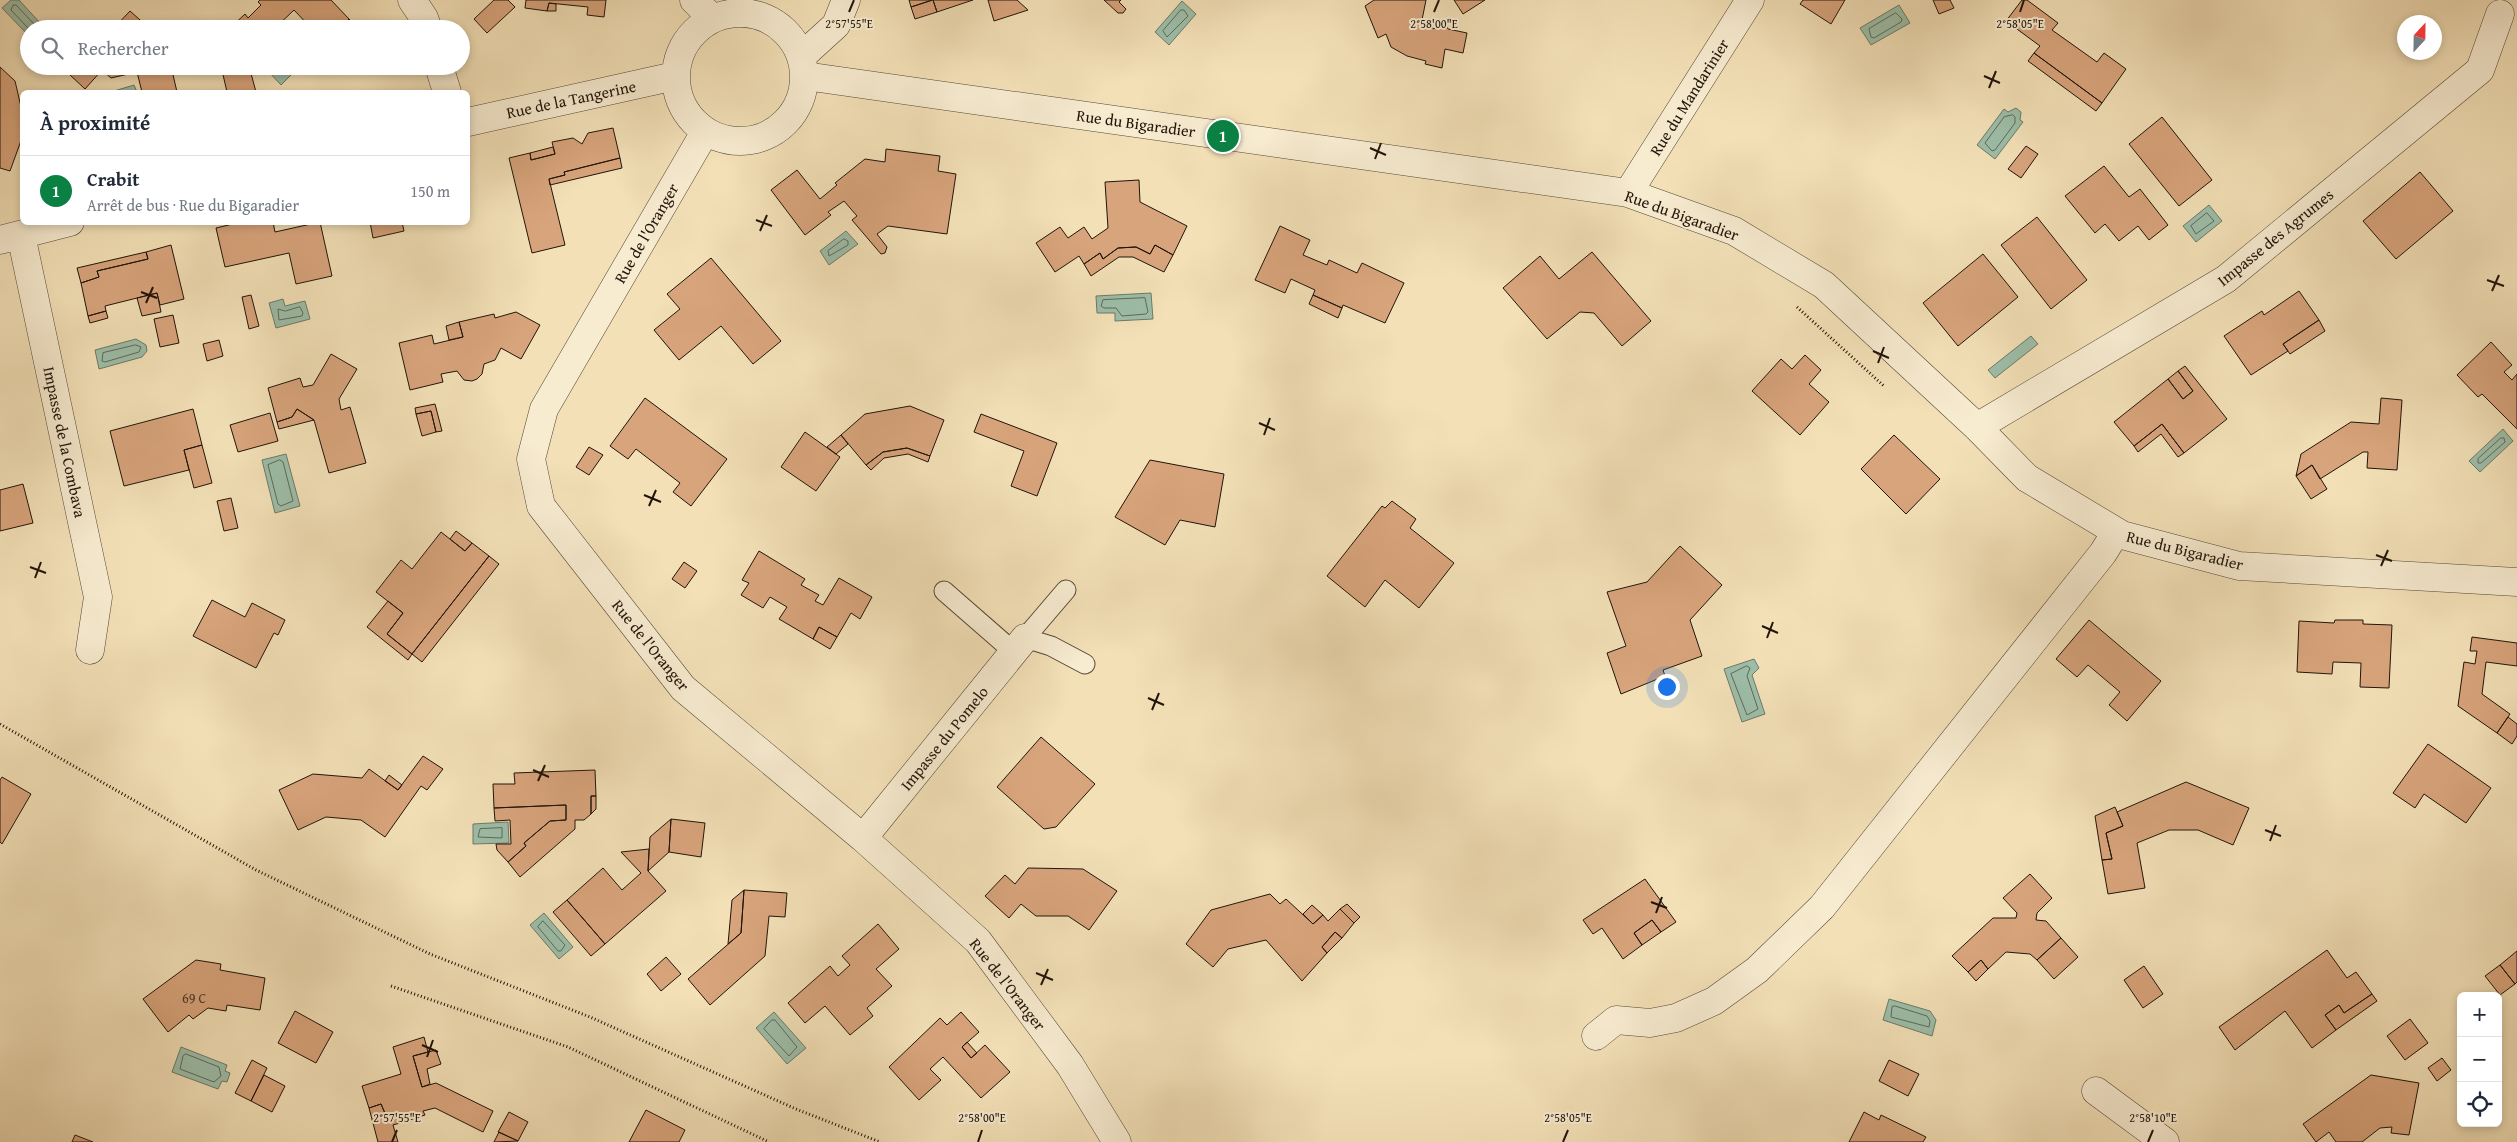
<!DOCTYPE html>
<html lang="fr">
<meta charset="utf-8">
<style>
:root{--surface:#fff;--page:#f6f6f7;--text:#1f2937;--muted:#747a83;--line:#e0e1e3;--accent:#0b8043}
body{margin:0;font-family:"Gentium Book Plus",serif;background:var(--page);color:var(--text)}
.controls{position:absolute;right:15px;bottom:15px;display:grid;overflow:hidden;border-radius:8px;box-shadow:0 2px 8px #0003}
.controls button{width:45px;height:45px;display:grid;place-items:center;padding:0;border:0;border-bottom:1px solid var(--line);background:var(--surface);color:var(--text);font:25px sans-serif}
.compass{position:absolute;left:2397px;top:15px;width:45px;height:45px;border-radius:50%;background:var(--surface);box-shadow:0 2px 8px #0003;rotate:22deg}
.you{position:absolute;left:1666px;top:686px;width:18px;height:18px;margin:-12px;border:4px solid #fff;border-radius:50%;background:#1a73e8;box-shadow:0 0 0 8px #1a73e833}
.badge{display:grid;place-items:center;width:32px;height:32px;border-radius:50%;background:var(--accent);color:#fff;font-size:16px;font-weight:700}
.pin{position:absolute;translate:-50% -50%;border:2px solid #fff;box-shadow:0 1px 5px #0006}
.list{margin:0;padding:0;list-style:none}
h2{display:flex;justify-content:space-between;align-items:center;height:65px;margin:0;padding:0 20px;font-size:21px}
h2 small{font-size:16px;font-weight:400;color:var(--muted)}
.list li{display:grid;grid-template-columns:32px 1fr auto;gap:15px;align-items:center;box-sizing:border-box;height:70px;padding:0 20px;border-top:1px solid var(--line)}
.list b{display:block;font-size:19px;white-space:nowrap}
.list p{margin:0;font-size:16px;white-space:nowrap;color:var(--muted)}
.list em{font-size:16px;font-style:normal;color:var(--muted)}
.icon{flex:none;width:28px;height:28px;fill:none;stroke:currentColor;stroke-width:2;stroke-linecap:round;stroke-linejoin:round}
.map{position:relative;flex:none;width:2517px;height:1142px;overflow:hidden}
.search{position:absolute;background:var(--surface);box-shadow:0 2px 8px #0003;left:20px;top:20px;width:450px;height:55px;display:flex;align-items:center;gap:12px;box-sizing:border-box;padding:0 18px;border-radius:28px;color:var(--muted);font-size:19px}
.panel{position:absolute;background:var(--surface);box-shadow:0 2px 8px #0003;left:20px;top:90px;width:450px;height:135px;border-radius:8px}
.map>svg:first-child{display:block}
</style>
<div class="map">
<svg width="2517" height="1142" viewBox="0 0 2517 1142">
<rect width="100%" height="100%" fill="#f3e0b7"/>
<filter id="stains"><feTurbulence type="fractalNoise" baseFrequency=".004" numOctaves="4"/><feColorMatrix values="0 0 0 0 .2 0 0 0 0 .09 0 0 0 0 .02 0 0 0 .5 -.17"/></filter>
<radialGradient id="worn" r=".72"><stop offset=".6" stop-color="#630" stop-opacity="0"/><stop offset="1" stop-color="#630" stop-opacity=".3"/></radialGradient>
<path fill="#9dbea9" stroke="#6b7a69" d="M11 0H19L42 25 38 29H29V36L2 8Z
M1182 1 1196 14 1169 45 1155 32Z
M1899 5 1910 23 1871 45 1860 28Z
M274 66H300L281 85 269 72Z
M134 85 137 92H115L114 91Z
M2016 108 2021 112 2020 120 2023 122 1995 159 1977 145 2004 109 2008 112Z
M2209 205 2222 221 2196 242 2183 226Z
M846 231 858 244 829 265 820 251Z
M1151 293 1153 319 1115 321V313H1097L1096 296Z
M283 299 285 306 305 301 310 319 276 328 269 303Z
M2031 336 2038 344 1995 378 1988 370Z
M136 339 146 345 147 351 142 357 99 369 95 350Z
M2503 429 2513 441 2480 472 2469 461Z
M286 454 300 506 275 513 262 460Z
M1754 659 1759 668 1752 675 1765 714 1742 722 1724 669Z
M508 822 509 843 473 844V824Z
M544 913 573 947 559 959 530 925Z
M1889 999 1930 1011 1936 1020 1932 1036 1883 1020Z
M774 1012 806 1048 787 1064 756 1028Z
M181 1047 227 1065 225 1071 230 1073 227 1082 222 1081 218 1089 172 1072Z"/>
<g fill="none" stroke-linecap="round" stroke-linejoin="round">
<path stroke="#5e695a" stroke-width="1" d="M1181 10H1184L1188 16 1167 37 1163 31Z
M1896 13 1902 19 1901 22 1874 38 1871 37 1869 29Z
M29 29 11 10 13 5H16L34 24 35 29
M2013 115 2015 117V123L1995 150 1992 151 1985 143 2004 117Z
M2207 213 2214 221 2196 234 2191 226Z
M844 239 848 241V245L829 256 828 251Z
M1145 298 1148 312 1146 314 1122 316 1116 308H1104L1101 306 1103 300Z
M300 307 303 313 302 316 279 320 278 309 285 311Z
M136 345 141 347 139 352 105 362 102 361 103 353Z
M2501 438H2504L2505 442 2481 463H2478V459Z
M280 460 283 462 293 501 281 506 278 504 268 465Z
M1747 666 1750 668 1747 676 1758 709 1747 715 1731 674Z
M502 828V838L478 837 480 829Z
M543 921 565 945 561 951H558L538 927Z
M1895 1006 1927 1016 1930 1021 1929 1027 1891 1017 1892 1007Z
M772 1020H775L797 1047 789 1056 764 1029Z
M186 1054 219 1067 221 1076 214 1082 180 1069 183 1056Z"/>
</g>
<path fill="#d8a47c" stroke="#20140a" d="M260 0H331L349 19 339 29H312L294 10 274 29H229L245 14 248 18 261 5 258 2Z
M494 0H508L515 7 487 33 474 19Z
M526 0H606L604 17 587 15 588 7 549 3 547 11 525 8Z
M909 0H932L911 7Z
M933 0 937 12 915 19 911 7Z
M933 0H973L937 12Z
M988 0H1017L1028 10 994 21Z
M1104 0H1121L1119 2 1126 9 1123 13H1118Z
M1374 0H1426L1422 20 1434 29 1441 23 1446 25 1448 29 1467 33 1463 53 1445 49 1442 68 1425 64 1426 61 1407 56 1391 47 1386 34 1378 38 1365 6Z
M1454 0H1485L1463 14Z
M1803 0H1845L1831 24 1800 4Z
M1933 0H1950L1954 8 1939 14Z
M2022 0H2027L2058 23 2052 30 2097 62 2104 53 2126 69 2102 103 2034 53 2040 46 2006 21Z
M549 3 556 4V11H547Z
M130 11 149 28 148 29H113Z
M349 19 359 29H339Z
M2034 53 2102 103 2096 111 2028 61Z
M77 66H171L177 92H142L137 72 111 78 102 70 85 89 69 74Z
M221 66H249L256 92H227Z
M0 67 15 81 22 111V138L10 171 0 168Z
M2162 117 2212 180 2179 206 2129 144Z
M613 128 620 158 564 172 565 175 549 179 565 245 532 253 509 158 530 153 531 160 555 154 552 142 573 138 582 144 588 133Z
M2026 146 2038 154 2021 178 2008 169Z
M553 147 555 154 531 160 530 153Z
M886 149 940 156 938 171 956 174 947 234 888 226 877 234 887 247 885 253 881 254 852 220 857 216 844 201 828 212 831 215 805 235 771 190 797 170 820 199 837 185 835 183 865 159 885 162Z
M620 158 622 168 550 185 549 179 565 175 564 172Z
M2104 166 2129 197 2140 189 2168 225 2149 240 2138 226 2119 241 2105 224 2095 233 2065 196Z
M2420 172 2453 211 2396 259 2363 221Z
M1139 180 1140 202 1187 226 1173 255 1155 245 1150 254 1136 247 1118 248 1103 259 1100 253 1084 264 1079 256 1055 272 1036 243 1060 227 1068 238 1084 227 1092 239 1108 228 1105 182Z
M2037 217 2087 280 2051 309 2001 245Z
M241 222H273L275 232 320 222 332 276 296 284 289 253 225 267 216 228Z
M370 222H402L404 231 373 238Z
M1280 226 1310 240 1303 255 1327 265 1329 260 1357 273 1362 263 1404 283 1385 323 1343 305 1342 308 1313 295 1315 290 1291 279 1285 293 1255 280Z
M171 245 184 299 160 305 157 293 105 306 106 311 88 316 81 283 99 277 97 271 148 259 146 252Z
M1155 245 1173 255 1164 272 1133 257H1119L1091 276 1084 264 1100 253 1103 259 1118 248 1136 247 1150 254Z
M146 252 148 259 97 271 99 277 81 283 77 268Z
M1592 252 1651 321 1622 346 1594 313 1580 312 1547 339 1503 288 1540 256 1559 279Z
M1983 254 2018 297 1958 346 1923 303Z
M711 258 781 341 753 364 721 326 679 360 654 330 680 309 667 294Z
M2299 291 2319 320 2283 344 2288 351 2251 375 2224 336 2262 311 2264 315Z
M157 293 161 312 142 316 137 298Z
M251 295 259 326 249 329 242 297Z
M1313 295 1342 308 1338 318 1309 304Z
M106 311 108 318 90 323 88 316Z
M516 312 540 325 521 359 501 348 495 360 484 364 482 374 477 379 472 381 464 380 457 371 441 374 443 382 410 390 399 343 432 335 434 344 463 337 459 322 494 314 495 318Z
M173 315 179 343 160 347 154 319Z
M2319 320 2325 331 2290 354 2283 344Z
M459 322 463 337 449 340 446 326Z
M219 340 223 356 207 361 203 344Z
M2491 342 2512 365 2504 372 2512 380 2517 374V429L2482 394 2478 397 2457 375Z
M331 354 357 369 339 399 341 410 350 407 366 463 329 473 314 420 297 409 292 417 277 422 268 388 300 378 303 387 313 385Z
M1805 355 1821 370 1809 384 1829 402 1800 435 1752 391 1781 359 1792 369Z
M2185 366 2227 419 2184 453 2162 424 2134 446 2114 422 2168 379 2183 399 2193 391 2178 371Z
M2178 371 2193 391 2183 399 2168 379Z
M645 398 727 459 691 506 673 492 680 483 636 449 628 459 610 446Z
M2381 398 2402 400 2397 470 2367 468 2368 452H2363L2320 479 2312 465 2296 476 2301 454 2351 422 2379 424Z
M435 404 442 431 436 432 431 411 416 414 415 408Z
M910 406 944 420 930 456 907 448 883 452 866 465 841 435 865 414Z
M193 409 202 445 184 450 189 470 124 486 110 431Z
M297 409 314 420 279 429 277 422 292 417Z
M431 411 436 432 422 436 416 414Z
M270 413 278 441 238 452 230 425Z
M981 414 1057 443 1037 496 1011 486 1024 451 974 432Z
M2162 424 2184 453 2178 457 2161 434 2138 452 2134 446Z
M805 432 840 457 816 491 781 467Z
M841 435 848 444 836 454 827 447Z
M1894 435 1940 479 1906 514 1861 469Z
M202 445 212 483 194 488 184 450Z
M589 447 603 455 589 475 576 467Z
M907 448 930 456 928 462 908 454 884 458 871 470 866 465 883 452Z
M1150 460 1224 474 1215 527 1180 520 1165 545 1115 517Z
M2312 465 2327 489 2311 499 2296 476Z
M23 484 33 523 0 531V490Z
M231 498 238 528 224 531 217 501Z
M1392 501 1416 519 1410 528 1454 563 1419 608 1385 580 1365 607 1327 576 1382 506 1385 508Z
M456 531 472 543 465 551 450 539Z
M441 532 465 551 472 543 489 556 412 654 387 634 403 613 376 592 401 560 412 569Z
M1680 546 1722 585 1690 620 1702 656 1663 670 1665 676 1621 694 1607 653 1626 646 1607 592 1647 582Z
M759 551 805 579 801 585 819 595 815 601 823 605 839 578 872 597 860 619 851 613 837 637 819 627 813 639 779 619 787 607 770 597 763 608 741 595 749 583 742 580Z
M489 556 499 564 422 662 412 654Z
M684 562 697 571 685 588 672 579Z
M212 600 245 617 252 603 285 620 278 635 274 633 256 668 193 636Z
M388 601 403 613 387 634 412 654 408 660 367 627Z
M2089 620 2161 681 2127 721 2109 705 2120 692 2088 665 2077 677 2056 659Z
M2335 620H2363V624L2392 625 2389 688 2360 687 2361 663 2333 662 2332 674 2297 672 2299 621 2334 623Z
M819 627 837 637 830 649 813 639Z
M2472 637 2517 643V666L2486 662 2482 694 2510 714 2497 733 2458 706 2464 662 2475 664 2477 651H2470Z
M2508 717 2517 724V736L2512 744 2497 733Z
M1041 737 1095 784 1056 827 1044 829 997 787Z
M2428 744 2491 788 2466 823 2424 794 2415 808 2393 793Z
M423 756 443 769 427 790 421 786 385 837 361 820 326 817 298 830 279 790 313 774 362 778 369 769 398 790Z
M595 770 596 796H591V814L584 820H575V829L520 877 508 862 526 846 524 843 550 821 566 820V805L494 808 493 784H515L514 773Z
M389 775 402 785 398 790 385 781Z
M2 777 31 794 2 844 0 842V780Z
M2186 782 2249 808 2233 845 2198 830H2169L2137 843 2145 888 2108 894 2102 860 2112 859 2106 833 2123 826 2117 812Z
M591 796H596V809L591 814Z
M566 805V820L550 821 524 843 526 846 508 862 497 850 496 844H511L510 820 495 821 494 808Z
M2115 807 2123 826 2106 833 2112 859 2102 860 2095 816Z
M671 819 705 823 701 857 669 852Z
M671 819 669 852 648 871 650 837Z
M649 849 648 871 666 891 605 944 567 900 603 868 622 890 641 873 621 852Z
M1028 868 1083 869 1117 891 1089 930 1068 916H1036L1021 904 1009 918 985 896 1005 875 1015 884Z
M2030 874 2052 898 2037 913 2036 920 2046 921 2061 938 2037 960 2030 954 2006 952 1988 969 1981 960 1968 972 1952 956 1993 918H2016L2017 913 2003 898Z
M1645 879 1676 922 1661 932 1652 920 1634 933 1642 945 1623 959 1602 928 1593 934 1583 920Z
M744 890 741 933 728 944 732 900Z
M744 890 787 893 785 917 769 916 765 956 710 1005 688 979 741 933Z
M1270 894 1280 904 1286 899 1313 924 1323 915 1328 921 1340 909 1354 923 1342 938 1335 932 1322 947 1327 953 1302 981 1266 940 1228 949 1213 967 1186 944 1211 910Z
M567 900 605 944 591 956 553 912Z
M1347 904 1360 917 1354 923 1340 909Z
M1312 905 1323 915 1313 924 1303 914Z
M1652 920 1661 932 1642 945 1634 933Z
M878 924 899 949 876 969 892 986 867 1008 873 1016 850 1035 825 1006 805 1023 788 1003 830 966 838 976 850 965 842 956Z
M1335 932 1342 938 1327 953 1322 947Z
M2061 938 2078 957 2054 979 2037 960Z
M2327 950 2347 978 2356 972 2372 994 2344 1013 2339 1005 2325 1015 2336 1030 2312 1048 2285 1011 2235 1050 2219 1027Z
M2517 951V982L2515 984 2500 965Z
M666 957 681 974 661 991 647 974Z
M196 960 221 964 220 970 265 978 260 1010 227 1005 226 1011 208 1008 193 1019 189 1015 168 1032 143 999Z
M1981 960 1988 969 1976 981 1968 972Z
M2500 965 2515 984 2500 995 2485 976Z
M2144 966 2163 994 2143 1008 2124 980Z
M2372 994 2377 1001 2336 1030 2325 1015 2339 1005 2344 1013Z
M295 1011 333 1032 316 1063 278 1043Z
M961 1012 979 1032 962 1047 971 1058 985 1045 1010 1072 981 1098 943 1057 930 1069 941 1080 919 1100 889 1067 940 1018 947 1025Z
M2410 1019 2428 1043 2405 1060 2387 1036Z
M424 1037 428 1052 413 1056 422 1087 436 1083 493 1111 483 1132 435 1108 423 1111 425 1115 403 1122 400 1114 387 1118 381 1104 369 1108 362 1086 401 1074 393 1047Z
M967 1042 977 1053 971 1058 962 1047Z
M436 1050 441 1064 427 1069 430 1084 422 1087 413 1056Z
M2442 1058 2451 1070 2437 1081 2428 1068Z
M252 1060 267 1068 251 1101 235 1093Z
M1889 1060 1919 1074 1908 1096 1879 1081Z
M264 1075 285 1086 272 1112 251 1101Z
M2371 1075 2419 1083 2409 1135 2391 1133 2392 1127 2380 1128 2362 1142H2336L2329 1132 2316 1142 2303 1124Z
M381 1104 387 1118 400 1114 403 1122 393 1125 398 1142H378L369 1108Z
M646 1110 685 1130 679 1142H629Z
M509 1112 528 1122 518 1141 498 1132Z
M1864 1112 1879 1120 1881 1115 1926 1137 1923 1142H1849Z
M499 1132 518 1141 494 1142Z
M75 1135 93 1142H72Z"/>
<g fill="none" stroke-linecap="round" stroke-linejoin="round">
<g stroke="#554735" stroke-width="21">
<path id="service" d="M1066 590 1025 638 1051 646 1085 664
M944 591 1014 652"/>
</g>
<g stroke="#554735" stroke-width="29">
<path id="minor" d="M412 0 424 18 428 29
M694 0 712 18
M676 77a64 64 0 1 1 128 0a64 64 0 1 1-128 0Z
M802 56 836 25 846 0
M439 66 447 92
M805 76 1628 193 1734 231 1824 285 1977 427 2027 478 2122 535 2239 566 2517 582
M468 122 675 76
M705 132 544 409 531 459 541 506 683 688 863 838 978 941 1070 1065 1117 1142
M1628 193 1750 0
M21 235 98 597 90 650
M0 240 70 222
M1977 427 2226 279 2480 70 2500 14
M863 838 1025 638
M1596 1036 1616 1020 1650 1023 1676 1018 1714 1001 1757 970 1822 907 2103 553 2116 532
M2096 1091 2165 1142"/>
</g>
<path stroke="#20140a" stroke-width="3" stroke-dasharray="1 2.5" stroke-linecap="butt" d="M1797 307 1885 387
M0 724 256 870 430 954 590 1017 796 1109 880 1142
M391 986 568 1047 769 1142"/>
<use href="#service" stroke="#f7ebd0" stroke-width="19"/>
<use href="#minor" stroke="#f7ebd0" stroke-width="28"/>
</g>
<path fill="none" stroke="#20140a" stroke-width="2" d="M849 12 854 0M1434 12 1439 0M2020 12 2024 0M1984 76 2000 83M1989 88 1996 71M1370 148 1386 155M1375 159 1381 143M756 220 772 226M760 231 767 215M2487 280 2504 286M2492 291 2499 275M141 292 157 298M146 303 153 287M1873 351 1889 358M1878 363 1884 347M1259 423 1275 430M1264 435 1270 418M644 495 661 502M649 506 656 490M2376 555 2392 561M2381 566 2388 550M30 567 46 573M35 578 41 562M1762 626 1778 633M1767 638 1773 622M1148 698 1164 705M1152 710 1159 693M533 770 549 777M538 781 545 765M2265 830 2281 836M2270 841 2276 825M1651 902 1667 908M1656 913 1662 897M1036 973 1053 980M1041 985 1048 969M422 1045 438 1052M427 1057 433 1040M392 1142 397 1130M978 1142 982 1130M1563 1142 1568 1130M2148 1142 2153 1130"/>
<g text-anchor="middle" stroke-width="4" stroke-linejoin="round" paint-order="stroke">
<g font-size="14" fill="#4e3826">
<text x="194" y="1003">69 C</text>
</g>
<g font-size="16" fill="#20140a" stroke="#f7ebd0">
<text transform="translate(1689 97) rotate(-58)" y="6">Rue du Mandarinier</text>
<text transform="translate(571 99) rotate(-12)" y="6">Rue de la Tangerine</text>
<text transform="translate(1136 123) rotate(8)" y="6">Rue du Bigaradier</text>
<text transform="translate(1682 215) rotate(20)" y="6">Rue du Bigaradier</text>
<text transform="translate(646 233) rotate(-60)" y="6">Rue de l'Oranger</text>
<text transform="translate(2275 237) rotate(-39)" y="6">Impasse des Agrumes</text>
<text transform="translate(65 442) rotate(78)" y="6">Impasse de la Combava</text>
<text transform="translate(2185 550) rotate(14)" y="6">Rue du Bigaradier</text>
<text transform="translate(651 645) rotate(51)" y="6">Rue de l'Oranger</text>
<text transform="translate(944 738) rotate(-51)" y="6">Impasse du Pomelo</text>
<text transform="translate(1008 984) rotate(52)" y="6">Rue de l'Oranger</text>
</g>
</g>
<g font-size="12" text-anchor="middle" fill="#20140a" stroke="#f7ebd0" stroke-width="4" stroke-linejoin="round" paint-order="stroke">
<text x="849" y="28">2°57'55"E</text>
<text x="1434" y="28">2°58'00"E</text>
<text x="2020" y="28">2°58'05"E</text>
<text x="397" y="1122">2°57'55"E</text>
<text x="982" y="1122">2°58'00"E</text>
<text x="1568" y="1122">2°58'05"E</text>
<text x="2153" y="1122">2°58'10"E</text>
</g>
<rect width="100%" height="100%" filter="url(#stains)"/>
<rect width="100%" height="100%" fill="url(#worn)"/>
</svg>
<div class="controls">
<button>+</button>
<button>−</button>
<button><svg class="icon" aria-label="locate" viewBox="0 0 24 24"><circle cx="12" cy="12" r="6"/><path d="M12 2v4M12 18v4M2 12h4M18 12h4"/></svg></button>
</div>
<svg class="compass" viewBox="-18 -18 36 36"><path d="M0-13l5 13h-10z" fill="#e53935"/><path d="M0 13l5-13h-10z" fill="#747a83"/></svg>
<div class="you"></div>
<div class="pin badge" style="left:1223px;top:136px">1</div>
<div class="search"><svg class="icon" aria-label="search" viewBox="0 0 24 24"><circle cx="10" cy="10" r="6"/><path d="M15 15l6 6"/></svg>Rechercher</div>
<section class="panel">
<h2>À proximité<small></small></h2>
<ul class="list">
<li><span class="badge">1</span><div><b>Crabit</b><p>Arrêt de bus · Rue du Bigaradier</p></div><em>150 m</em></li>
</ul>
</section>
</div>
